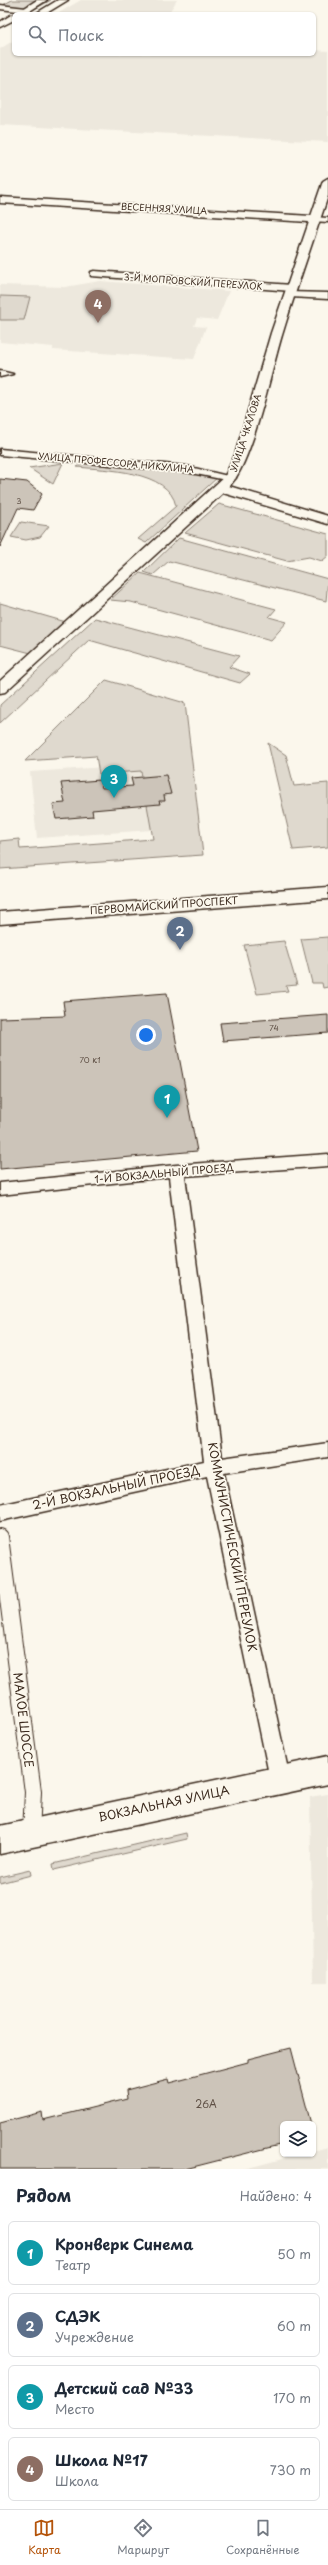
<!DOCTYPE html>
<html lang="ru">
<meta charset="utf-8">
<style>
:root{--surface:#fff;--page:#f2f2f3;--text:#1f2937;--muted:#747a83;--line:#e0e1e3;--accent:#b45309}
body{margin:0;font-family:"Playpen Sans",sans-serif;background:var(--page);color:var(--text)}
.controls{position:absolute;right:12px;bottom:12px;display:grid;overflow:hidden;border-radius:6px;box-shadow:0 1px 3px #0004}
.controls button{width:36px;height:36px;display:grid;place-items:center;padding:0;border:0;border-bottom:1px solid var(--line);background:var(--surface);color:var(--text);font:20px sans-serif}
.you{position:absolute;left:146px;top:1035px;width:14px;height:14px;margin:-10px;border:3px solid #fff;border-radius:50%;background:#1a73e8;box-shadow:0 0 0 6px #1a73e833}
.badge{display:grid;place-items:center;width:26px;height:26px;border-radius:50%;background:var(--accent);color:#fff;font-size:13px;font-weight:700}
.pin{position:absolute;translate:-50% -33px;filter:drop-shadow(0 1px 2px #0008)}
.pin::after{content:'';position:absolute;top:21px;width:14px;height:12px;background:inherit;clip-path:polygon(0 0,100% 0,50% 100%)}
.list{margin:0;padding:0;list-style:none}
h2{display:flex;justify-content:space-between;align-items:center;height:52px;margin:0;padding:0 16px;font-size:17px}
h2 small{font-size:13px;font-weight:400;color:var(--muted)}
.list li{display:grid;grid-template-columns:26px 1fr auto;gap:12px;align-items:center;box-sizing:border-box;height:64px;margin:0 8px 8px;padding:0 8px;border:1px solid var(--line);border-radius:6px}
.list b{display:block;font-size:15px;white-space:nowrap}
.list p{margin:0;font-size:13px;white-space:nowrap;color:var(--muted)}
.list em{font-size:13px;font-style:normal;color:var(--muted)}
.icon{flex:none;width:22px;height:22px;fill:none;stroke:currentColor;stroke-width:2;stroke-linecap:round;stroke-linejoin:round}
.map{position:relative;flex:none;width:328px;height:2169px;overflow:hidden}
.search{position:absolute;background:var(--surface);box-shadow:0 1px 3px #0004;left:12px;right:12px;top:12px;height:44px;display:flex;align-items:center;gap:10px;box-sizing:border-box;padding:0 14px;border-radius:6px;color:var(--muted);font-size:15px}
.sheet{height:340px;background:var(--surface)}
nav{display:flex;justify-content:space-around;align-items:center;box-sizing:border-box;height:56px;border-top:1px solid var(--line);background:var(--surface);font-size:11px;color:var(--muted)}
nav a{display:grid;justify-items:center;gap:2px}
nav .on{color:var(--accent)}
.map>svg:first-child{display:block}
</style>
<div class="map">
<svg width="328" height="2169" viewBox="0 0 328 2169">
<rect width="100%" height="100%" fill="#fbf7ec"/>
<filter id="ink" filterUnits="userSpaceOnUse"><feTurbulence type="fractalNoise" baseFrequency=".025" numOctaves="2"/><feDisplacementMap in="SourceGraphic" scale="8" xChannelSelector="R" yChannelSelector="G"/><feConvolveMatrix kernelMatrix="1 2 1 2 8 2 1 2 1" color-interpolation-filters="sRGB"/></filter>
<g filter="url(#ink)">
<path fill="#ede8dd" d="M81 0H177L168 14H57Z
M14 40V54H314V50L328 51V142L0 125V49Z
M100 281 229 291 217 320 197 318 194 326 206 327 194 359 53 350V347L0 342V285L65 287Z
M181 762 195 827 37 838 30 772Z
M328 1794V1982H313L310 1797Z
M328 2147V2169H244L301 2154H313V2151Z"/>
<path fill="#dfd9ce" stroke="#8d8276" d="M12 0H51L33 10 1 6Z
M0 296 30 297 24 320H0Z
M86 462 207 472 219 476 146 543 138 539 176 506C169 470 105 470 77 467Z
M63 463 53 484 29 468Z
M219 504 328 534V556L322 561 309 557 287 561 185 533Z
M21 522 49 526 40 537 26 540 11 537Z
M179 538 328 579 326 601 169 561 153 575 144 572Z
M140 573 276 609 269 617 287 622 271 640 131 602 110 600Z
M0 603 66 622 31 653 0 645Z
M95 618 239 656 229 667 250 674 240 683 89 640 0 723V705Z
M106 680 185 703 203 855 0 869V841L19 839 20 849 153 839 141 771 99 774 96 756 25 761Z
M268 743 286 755 294 786 328 783V847L293 850Z
M328 937V987L323 988 322 983H312L301 939Z
M284 941 297 985 286 986 288 991 257 994 244 945Z
M186 1833 187 1839 54 1870 53 1864Z
M30 1870 31 1875 0 1883V1877Z"/>
<path fill="#ccc4b9" stroke="#3b2a1e" d="M0 479 27 482 42 494 33 510 18 508 0 547Z
M166 775 171 794 164 795 165 801H159L160 804 92 810 93 816 56 819 53 804 65 803 61 783 100 780 102 788 133 786 131 778Z
M167 993 197 1151 0 1169V1018L65 1016 63 1001Z
M328 1015V1033L223 1041 220 1023Z
M291 2048 311 2124H283V2144L185 2169H0V2123L42 2112 43 2120 127 2099 126 2090 168 2079 169 2083 248 2062V2059Z"/>
<g fill="none" stroke-linecap="round" stroke-linejoin="round">
<g stroke="#3b2a1e" stroke-width="18">
<path id="pedestrian" d="M0 1537 33 1792 31 1833"/>
</g>
<g stroke="#3b2a1e" stroke-width="3">
<path id="minor" d="M0 5 26 8 29 10 26 12 0 9Z
M312 217 328 218V222L312 221Z
M94 271 292 285 296 288 292 291 91 276V272Z
M287 292 328 293V299L290 297 287 296Z
M0 371 13 374 0 377Z
M0 449 186 466 236 478 231 481 186 472 0 455Z
M328 1154V1166L185 1176 222 1458 328 1443V1457L224 1473 290 1779 287 1786 280 1789 273 1786 270 1779 207 1476 0 1521V1505L204 1461 169 1177 0 1195V1183L176 1165Z"/>
</g>
<g stroke="#3b2a1e" stroke-width="3">
<path id="tertiary" d="M37 0H47L25 14H15Z
M58 0H68L45 14H35Z
M11 15H14V20L0 27V22Z
M328 178V196C313 241 297 286 283 332 272 366 252 466 229 486L328 516V524L223 493 5 692 0 693V681L225 476 235 455 271 333 309 222 0 203V197L311 216 323 181Z"/>
</g>
<g stroke="#3b2a1e" stroke-width="3">
<path id="secondary" d="M328 1756V1784L0 1854V1826Z"/>
</g>
<g stroke="#3b2a1e" stroke-width="3">
<path id="primary" d="M328 887V899L0 924V912Z"/>
</g>
<use href="#pedestrian" stroke="#fbf7ec" stroke-width="16"/>
<use href="#minor" fill="#fbf7ec" fill-rule="evenodd"/>
<use href="#tertiary" fill="#fbf7ec" fill-rule="evenodd"/>
<use href="#secondary" fill="#fbf7ec" fill-rule="evenodd"/>
<use href="#primary" fill="#fbf7ec" fill-rule="evenodd"/>
</g>
</g>
<g text-anchor="middle" stroke-width="3.5" stroke-linejoin="round" paint-order="stroke">
<g font-size="8" fill="#5f5045">
<text x="19" y="504">3</text>
<text x="274" y="1031">74</text>
<text x="90" y="1063">70 к1</text>
</g>
<g font-size="9" fill="#3b2a1e" stroke="#fbf7ec">
<text transform="translate(164 209) rotate(3)" y="3">ВЕСЕННЯЯ УЛИЦА</text>
<text transform="translate(193 282) rotate(4)" y="3">3-Й МОПРОВСКИЙ ПЕРЕУЛОК</text>
<text transform="translate(246 433) rotate(-72)" y="3">УЛИЦА ЧКАЛОВА</text>
<text transform="translate(116 463) rotate(5)" y="3">УЛИЦА ПРОФЕССОРА НИКУЛИНА</text>
</g>
<g font-size="10" fill="#3b2a1e" stroke="#fbf7ec">
<text transform="translate(164 905) rotate(-4)" y="4">ПЕРВОМАЙСКИЙ ПРОСПЕКТ</text>
<text transform="translate(164 1173) rotate(-5)" y="4">1-Й ВОКЗАЛЬНЫЙ ПРОЕЗД</text>
</g>
<g font-size="10" fill="#5f5045">
<text x="206" y="2108">26А</text>
</g>
<g font-size="12" fill="#3b2a1e" stroke="#fbf7ec">
<text transform="translate(116 1488) rotate(-12)" y="4">2-Й ВОКЗАЛЬНЫЙ ПРОЕЗД</text>
<text transform="translate(232 1547) rotate(79)" y="4">КОММУНИСТИЧЕСКИЙ ПЕРЕУЛОК</text>
<text transform="translate(23 1720) rotate(83)" y="4">МАЛОЕ ШОССЕ</text>
<text transform="translate(164 1804) rotate(-12)" y="4">ВОКЗАЛЬНАЯ УЛИЦА</text>
</g>
</g>
</svg>
<div class="controls">
<button><svg class="icon" aria-label="layers" viewBox="0 0 24 24"><path d="M12 4l9 5-9 5-9-5zM3 14l9 5 9-5"/></svg></button>
</div>
<div class="you"></div>
<div class="pin badge" style="left:167px;top:1118px;background:#0f9aa8">1</div>
<div class="pin badge" style="left:180px;top:950px;background:#5c6f8a">2</div>
<div class="pin badge" style="left:114px;top:798px;background:#0f9aa8">3</div>
<div class="pin badge" style="left:98px;top:323px;background:#8d6e63">4</div>
<div class="search"><svg class="icon" aria-label="search" viewBox="0 0 24 24"><circle cx="10" cy="10" r="6"/><path d="M15 15l6 6"/></svg>Поиск</div>
</div>
<section class="sheet">
<h2>Рядом<small>Найдено: 4</small></h2>
<ul class="list">
<li><span class="badge" style="background:#0f9aa8">1</span><div><b>Кронверк Синема</b><p>Театр</p></div><em>50 m</em></li>
<li><span class="badge" style="background:#5c6f8a">2</span><div><b>СДЭК</b><p>Учреждение</p></div><em>60 m</em></li>
<li><span class="badge" style="background:#0f9aa8">3</span><div><b>Детский сад №33</b><p>Место</p></div><em>170 m</em></li>
<li><span class="badge" style="background:#8d6e63">4</span><div><b>Школа №17</b><p>Школа</p></div><em>730 m</em></li>
</ul>
</section>
<nav>
<a class="on"><svg class="icon" aria-label="map" viewBox="0 0 24 24"><path d="M3 6l6-2 6 2 6-2v14l-6 2-6-2-6 2zM9 4v14M15 6v14"/></svg>Карта</a>
<a><svg class="icon" aria-label="directions" viewBox="0 0 24 24"><path d="M12 3l9 9-9 9-9-9zM9 14v-3h6M13 9l2 2-2 2"/></svg>Маршрут</a>
<a><svg class="icon" aria-label="saved" viewBox="0 0 24 24"><path d="M7 4h10v16l-5-4-5 4z"/></svg>Сохранённые</a>
</nav>
